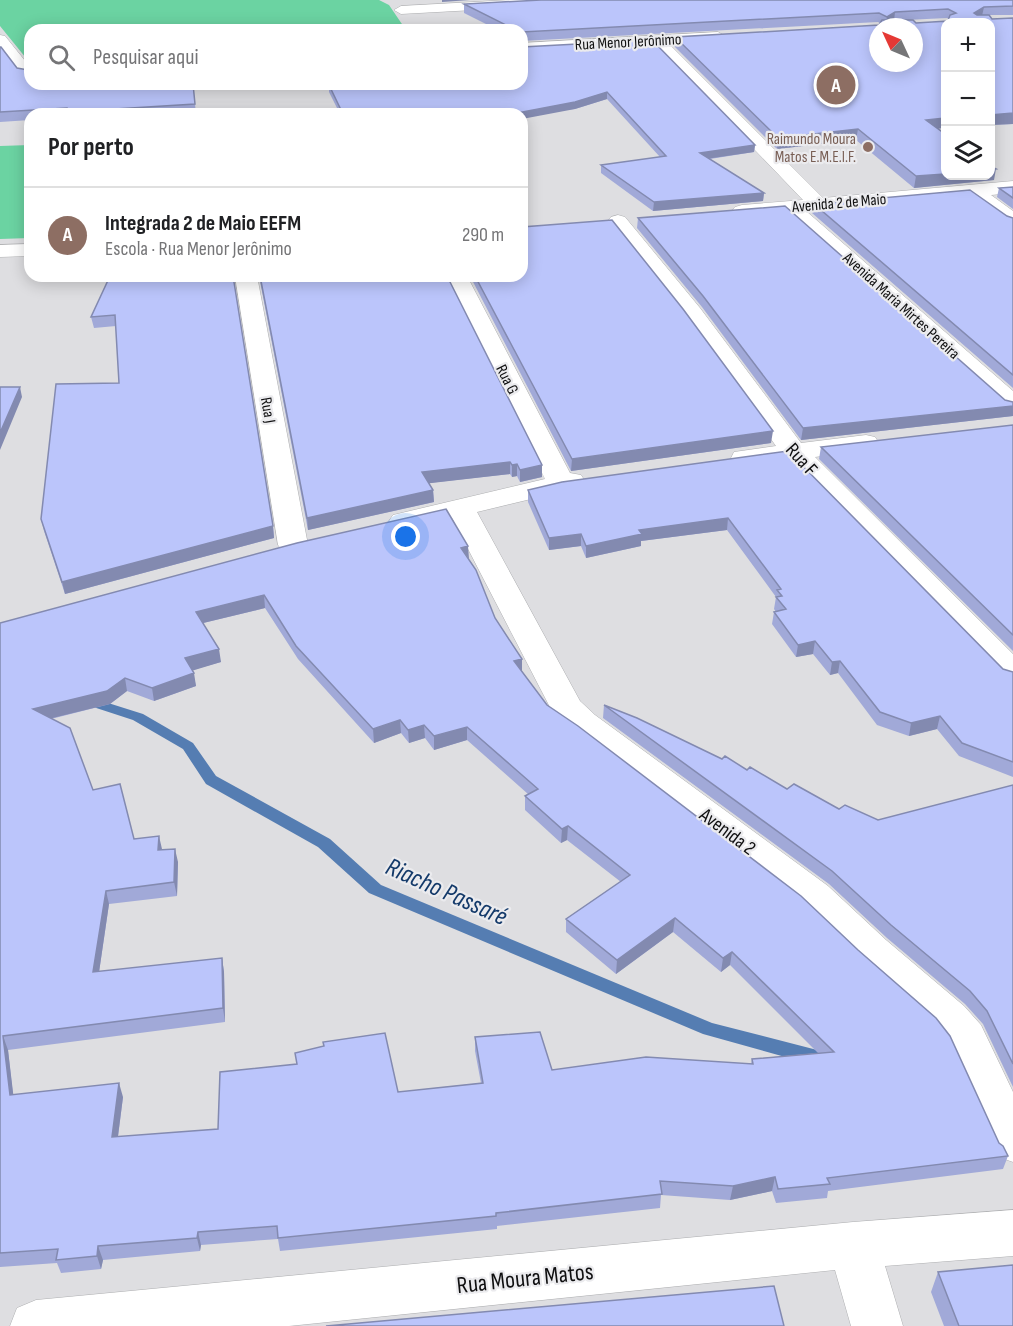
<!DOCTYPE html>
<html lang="pt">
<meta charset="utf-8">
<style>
:root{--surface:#fff;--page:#f2f2f2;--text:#202124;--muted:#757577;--line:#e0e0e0;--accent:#d93025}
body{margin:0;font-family:"Sofia Sans Condensed",sans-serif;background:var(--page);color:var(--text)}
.controls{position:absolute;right:18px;top:18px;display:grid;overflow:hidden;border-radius:12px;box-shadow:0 3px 15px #0003}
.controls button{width:54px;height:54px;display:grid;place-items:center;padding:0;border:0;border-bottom:2px solid var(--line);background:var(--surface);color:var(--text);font:30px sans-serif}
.compass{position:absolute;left:869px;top:18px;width:54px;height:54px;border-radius:50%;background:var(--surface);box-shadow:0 3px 15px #0003;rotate:314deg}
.you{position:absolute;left:406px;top:537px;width:21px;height:21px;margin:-15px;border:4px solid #fff;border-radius:50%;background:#1a73e8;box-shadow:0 0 0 9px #1a73e833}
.badge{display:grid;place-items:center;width:39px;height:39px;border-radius:50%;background:var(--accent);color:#fff;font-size:20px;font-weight:700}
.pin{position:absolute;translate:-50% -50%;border:3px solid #fff;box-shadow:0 2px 6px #0006}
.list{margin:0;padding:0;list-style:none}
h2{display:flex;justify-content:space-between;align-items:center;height:78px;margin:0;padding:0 24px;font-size:26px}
h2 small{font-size:20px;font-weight:400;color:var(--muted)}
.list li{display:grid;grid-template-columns:39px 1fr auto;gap:18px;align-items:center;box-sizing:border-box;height:96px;padding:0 24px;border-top:2px solid var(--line)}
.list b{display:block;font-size:22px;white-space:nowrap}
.list p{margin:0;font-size:20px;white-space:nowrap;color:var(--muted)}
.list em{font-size:20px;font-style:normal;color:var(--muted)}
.icon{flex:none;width:33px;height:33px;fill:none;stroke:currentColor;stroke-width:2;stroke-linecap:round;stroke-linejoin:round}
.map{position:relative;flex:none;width:1013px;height:1326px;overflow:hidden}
.search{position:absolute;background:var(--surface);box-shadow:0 3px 15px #0003;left:24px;top:24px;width:504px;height:66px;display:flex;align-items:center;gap:15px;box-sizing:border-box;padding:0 21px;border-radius:18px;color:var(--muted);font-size:22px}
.panel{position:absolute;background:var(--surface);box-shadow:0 3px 15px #0003;left:24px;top:108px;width:504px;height:174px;border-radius:18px}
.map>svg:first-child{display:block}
</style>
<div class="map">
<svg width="1013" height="1326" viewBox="0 0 1013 1326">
<rect width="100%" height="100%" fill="#dedee1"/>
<path fill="#6bd3a2" d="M0 0H379L389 5 406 30H30V63L0 26Z
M30 145V238L0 239V146Z"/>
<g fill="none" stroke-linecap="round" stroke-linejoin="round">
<path fill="#557db2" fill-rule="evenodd" d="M86 696 143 714 193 743 216 776 330 839 381 885 712 1023 821 1051 827 1054 830 1059 827 1064 821 1067 703 1034 369 893 318 847 206 784 183 749 133 720 81 703 79 700Z"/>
<g stroke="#aeafb1" stroke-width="1">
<path id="minor" d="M511 0H593L586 4 401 14 394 10 401 6Z
M718 32 725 36 723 39 668 43 823 198 1013 181V193L991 195 1013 211V226L1006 224 969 197 806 211 1013 391V412L1004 409 785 213 742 217 735 215 732 211 735 207 742 205 803 200 653 44 522 51V43Z
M0 35 5 36 30 67V77L21 76 0 49Z
M618 215 625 217 700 308 801 443 866 435 875 437 879 443 875 449 815 457 1013 654V683L1001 680 787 461 744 466 734 464 731 458 734 452 776 446 684 318 608 221 611 217Z
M30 244V256L0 257V245Z
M235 276H257L308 545 303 551 293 554 283 551 278 545Z
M445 276H467L570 473 581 475 585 481 581 487 477 512 580 701 595 715 828 886 886 940 964 1006 981 1025 1013 1092V1162L996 1156 948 1049 934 1030 856 962 800 908 571 731 554 715 452 518 403 530 393 527 389 521 393 515 545 479Z
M1013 1210V1256L885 1266 903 1326H851L835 1270 289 1326H10L17 1308 36 1300 853 1222Z"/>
</g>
<use href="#minor" fill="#fff" fill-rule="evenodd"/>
</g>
<path fill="#a1a9d8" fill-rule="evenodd" d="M1013 0V15H990L1013 124 990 125V22L939 129 994 180 914 188 856 140 777 149 674 46 675 37 879 25 880 23 878 22 522 41V30H498L464 13V4ZM947 18 949 19 948 21 916 23 906 20Z
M0 47 17 68 28 70 193 84 196 114H30V120L0 122Z
M522 47 755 145 754 152 710 159 764 193 763 201 653 211 601 173V165L660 157 607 99 575 109 522 114H340L329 92V85L522 84Z
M1013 187V209L997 197 999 188Z
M814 204 1007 216 1013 218V388L812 213Z
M638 218 1005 400 1013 402V416L801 440 702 307 637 228Z
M110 276 273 526 274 538 65 594 44 531 41 519 119 383 116 326 94 328 91 317Z
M259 276H447L542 477 520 482 517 476 512 477 510 474 429 483 433 490 434 502 308 530Z
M470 276H522L771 443 571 471Z
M1013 425V651L819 459 821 447Z
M788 451 1003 669 1013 672V777L959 756 937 729 909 736 877 725 838 673 830 675 813 654 796 657 772 624 774 612H776L774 609 776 597 727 530 641 541V546L586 558 581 546 549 550 528 502V490Z
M468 559 495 618 522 659V671L547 705 999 1143 1008 1156 1003 1169 828 1191 827 1198 776 1203 772 1191 730 1200 661 1195 660 1208 497 1226V1229L280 1251 278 1239 201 1245 200 1251 103 1260 101 1269 61 1273 57 1263 0 1267V623ZM265 608 298 659 374 743 401 733 409 743 425 738 434 750 467 740 528 794 525 796V810L561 843 567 840 621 882 566 919V932L616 974 673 932 721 972 730 965 818 1053 752 1059 751 1064 552 1070 475 1037V1051L481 1083 398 1092 218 1129 118 1137 123 1097 13 1095 8 1050 225 1022 224 972 222 958 99 972 109 904 177 896 178 862 162 850 134 839 93 790 51 719 110 704 127 691 154 701 196 686 192 670 221 662 203 623Z
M604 705 747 770 787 789 839 809 878 820 1013 785V1087L983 1024 965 1004 887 938 829 884 603 718Z
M938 1272 1013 1326H944L931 1292Z"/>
<path fill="#838ab0" d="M442 0H470L442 2Z
M984 7 982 16 973 22 974 13Z
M895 12 894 21 885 26 887 17Z
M607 92V99L575 109 522 119V114H512Z
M1013 113V124L990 125V115Z
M945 118V128L924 130 926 120Z
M858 129 856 140 777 149 778 138Z
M755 145 754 152 699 160 700 153Z
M996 169 994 180 914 188 916 176 945 174V176H990V170Z
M764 193 763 201 653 211 654 202Z
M20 387 22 397 0 450V433Z
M1013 406V416L801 440 803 428Z
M773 431 771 443 571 471 572 459Z
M510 462V474L423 484 422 472Z
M517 464V476L512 477V465Z
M542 465V477L520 482V470Z
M433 490 434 502 308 530 307 518Z
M728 518 727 530 641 541V546L586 558V546L639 530Z
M273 526 274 538 65 594 62 582Z
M581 534V546L549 550V538Z
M468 546 469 559 461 548Z
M264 595 265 608 199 624 196 612Z
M815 641 813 654 796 657 798 645Z
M219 649 221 662 188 672 185 658Z
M522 659V672L514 661Z
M840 661 838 673 830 675 832 662Z
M194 673 196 686 154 701 152 688Z
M125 678 127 691 110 704 36 722 33 709Z
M940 716 937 729 909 736 911 723Z
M400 720 401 733 374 743 373 729Z
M424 725 425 738 409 743 408 730Z
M467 727V740L434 750V736Z
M568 826 567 840 561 843 562 829Z
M159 836 162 849 161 864 158 850Z
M175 849 178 862 177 896 174 882Z
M106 891 109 904 97 986 93 972Z
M675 918 673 932 616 974 617 960Z
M732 952 730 965 721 972 723 958Z
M222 958 224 972 225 1022 223 1008Z
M3 1036 8 1050 15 1109 10 1095Z
M119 1083 123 1097 116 1151 112 1137Z
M775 1177 772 1191 730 1200 733 1186Z
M198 1232 201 1245 200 1251 197 1238Z
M98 1246 103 1260 101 1269 97 1256Z"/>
<path fill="#bbc5fb" stroke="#838ab0" stroke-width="1.5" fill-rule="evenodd" d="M541 0H1013V6L984 7 974 13 977 15H989L992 19 1013 18V113L990 115V22H945V118L926 120 945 134V174L916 176 858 129 778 138 675 37 879 25 882 20H913L916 23 948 21 950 15 956 13 948 9 895 12 887 17 879 13 522 32V30H516L464 4ZM878 27H914V63H878Z
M652 40 755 145 700 153 764 193 654 202 601 165 666 156 607 92 575 102 512 114H343L329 85 522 84V47Z
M0 47H1L17 68 28 70 30 68V84H193L195 104 67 112V108L0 112Z
M990 166 996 169 990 170Z
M1013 187V198L999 188Z
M970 190 1007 216 1013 218V375L814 204Z
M785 206 1005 400 1013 402V406L803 428 703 296 638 218Z
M612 220 683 309 773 431 572 459 475 276H522V227Z
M110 276H233L273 526 62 582 41 519 56 384 119 383 115 315 91 317Z
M260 276H447L542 465 520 470 517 464 512 465 510 462 422 472 433 490 307 518Z
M0 387H20L0 433Z
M1013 425V635L821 447Z
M788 451 1003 669 1013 672V762L962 743 940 716 911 723 880 712 840 661 832 662 815 641 798 645 774 612 786 609 776 597 782 596 777 590 781 589 728 518 639 530 642 534 586 546 581 534 549 538 528 490 562 482Z
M446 509 468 546 461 548 476 570 495 618 522 659 514 661 547 705 578 726 801 896 858 950 936 1018 950 1036 999 1143 1003 1146 1008 1156 827 1178 830 1184 778 1189 775 1177 733 1186 660 1181 662 1194 496 1213V1216L278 1238 277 1226 198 1232 197 1238 98 1246 97 1256 56 1260 58 1249 0 1253V623L297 543ZM264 595 296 646 373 729 400 720 408 730 424 725 434 736 467 727 538 789 525 796 562 829 568 826 630 875 566 919 617 960 675 918 723 958 732 952 834 1052 752 1059 753 1064 646 1057 552 1070 540 1032 475 1037 483 1083 398 1092 385 1033 323 1042 324 1046 295 1053 297 1064 220 1072 218 1129 112 1137 119 1083 10 1095 3 1036 223 1008 222 958 93 972 106 891 174 882 175 849 158 850 159 836 134 839 120 784 93 790 70 728 33 709 107 691 125 678 152 688 194 673 185 658 219 649 196 612Z
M604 705 637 718 722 759 725 756 747 770 750 767 787 789 794 784 839 809 845 805 878 820 1013 785V1064L987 1011 970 991 891 925 832 871Z
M1013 1265V1326H959L938 1272Z
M774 1286 784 1326H326Z"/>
<circle fill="#8d6e63" stroke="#ebebee" stroke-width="2" cx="868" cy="147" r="6"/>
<g text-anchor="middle" stroke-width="4.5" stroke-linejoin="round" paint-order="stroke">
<g font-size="16" fill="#0f0f10" stroke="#ebebee">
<text transform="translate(628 41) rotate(-3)" y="6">Rua Menor Jerônimo</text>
<text transform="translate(839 202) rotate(-5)" y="6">Avenida 2 de Maio</text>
<text transform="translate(902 305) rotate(42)" y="6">Avenida Maria Mirtes Pereira</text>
<text transform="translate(508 379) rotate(63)" y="6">Rua G</text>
<text transform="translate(269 410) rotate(80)" y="6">Rua J</text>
</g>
<g font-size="16" fill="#785e54" stroke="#ebebee" text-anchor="end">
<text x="856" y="144">Raimundo Moura<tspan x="856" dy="18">Matos E.M.E.I.F.</tspan></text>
</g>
<g font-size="20" fill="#0f0f10" stroke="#ebebee">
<text transform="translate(802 459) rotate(48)" y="7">Rua F</text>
<text transform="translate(728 831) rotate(37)" y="7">Avenida 2</text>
</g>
<g font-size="24" fill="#0f0f10" stroke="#ebebee">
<text transform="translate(525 1278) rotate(-6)" y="8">Rua Moura Matos</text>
</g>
<g font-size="26" font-style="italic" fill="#143a6a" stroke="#ebebee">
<text transform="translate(447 891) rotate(24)" y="9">Riacho Passaré</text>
</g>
</g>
</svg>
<div class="controls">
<button>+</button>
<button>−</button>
<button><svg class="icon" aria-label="layers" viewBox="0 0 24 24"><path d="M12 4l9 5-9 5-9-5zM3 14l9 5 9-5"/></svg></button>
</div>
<svg class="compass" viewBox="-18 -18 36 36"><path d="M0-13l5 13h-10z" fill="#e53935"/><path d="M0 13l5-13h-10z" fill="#757577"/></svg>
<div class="you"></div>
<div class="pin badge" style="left:836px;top:85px;background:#8d6e63">A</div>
<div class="search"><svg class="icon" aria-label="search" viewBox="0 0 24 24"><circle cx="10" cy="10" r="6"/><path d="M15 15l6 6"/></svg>Pesquisar aqui</div>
<section class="panel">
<h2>Por perto<small></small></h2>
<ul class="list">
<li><span class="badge" style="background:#8d6e63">A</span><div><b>Integrada 2 de Maio EEFM</b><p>Escola · Rua Menor Jerônimo</p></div><em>290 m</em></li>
</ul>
</section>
</div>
